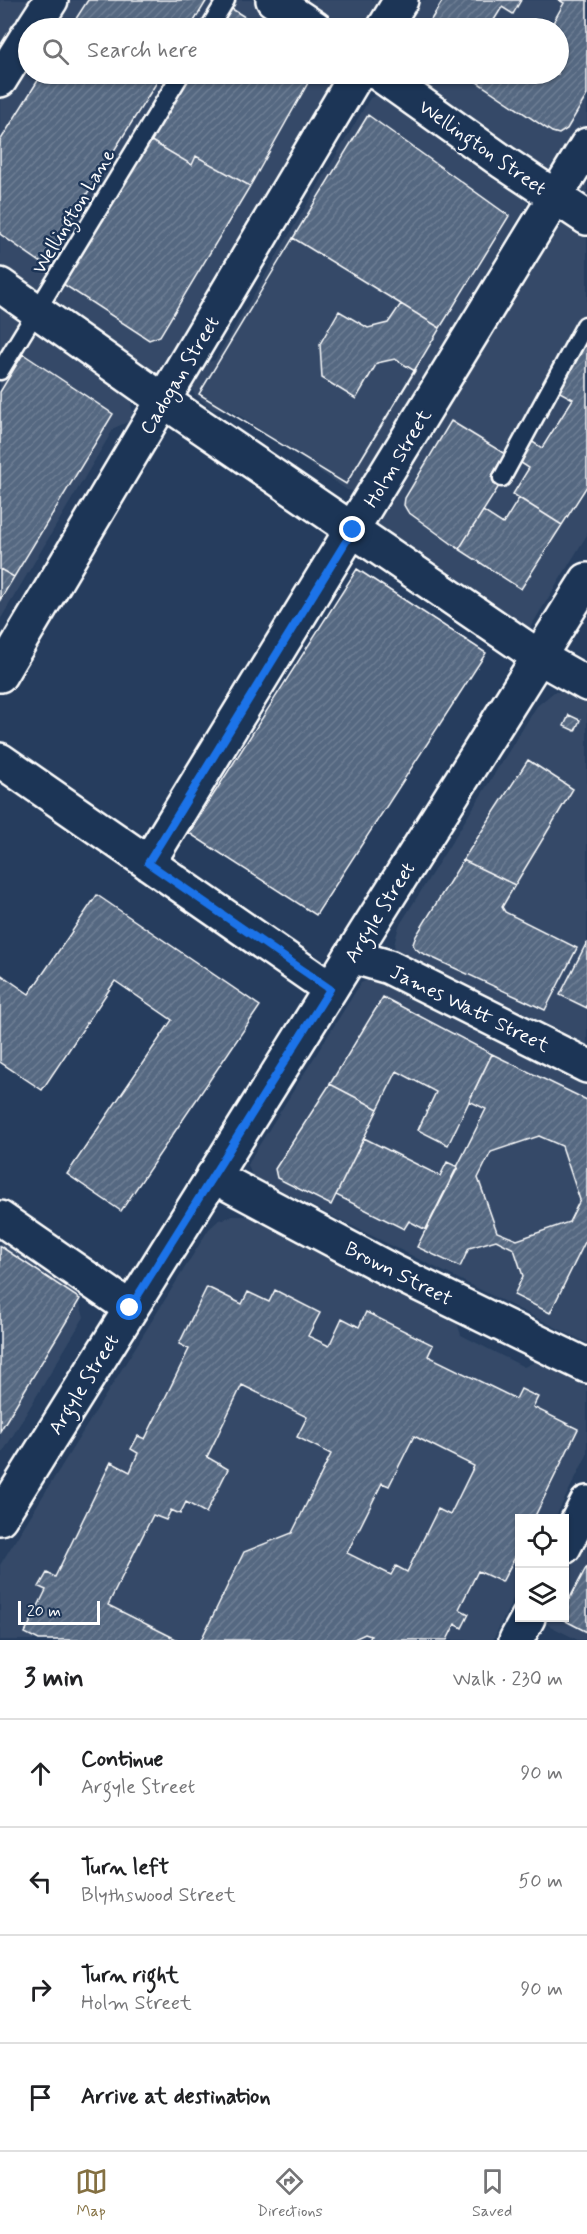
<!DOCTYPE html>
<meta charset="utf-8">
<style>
:root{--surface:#fff;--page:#f6f6f6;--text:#202124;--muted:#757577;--line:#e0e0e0;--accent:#847042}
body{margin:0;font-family:Mynerve,sans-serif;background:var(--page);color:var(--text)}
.controls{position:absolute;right:18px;bottom:18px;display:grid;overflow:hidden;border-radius:0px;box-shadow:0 2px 4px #0004}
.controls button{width:54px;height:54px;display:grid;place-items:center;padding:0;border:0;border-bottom:2px solid var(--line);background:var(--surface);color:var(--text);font:30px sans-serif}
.scale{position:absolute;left:18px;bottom:15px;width:82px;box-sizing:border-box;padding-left:6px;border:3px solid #fff;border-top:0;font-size:16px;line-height:21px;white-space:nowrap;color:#fff;-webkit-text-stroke:4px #1d3557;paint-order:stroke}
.stop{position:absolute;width:18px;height:18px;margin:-14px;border:4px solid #1a73e8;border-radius:50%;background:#fff}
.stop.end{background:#1a73e8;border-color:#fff;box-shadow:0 2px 6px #0008}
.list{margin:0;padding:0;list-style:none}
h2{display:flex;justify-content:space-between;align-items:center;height:78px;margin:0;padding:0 24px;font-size:26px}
h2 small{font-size:20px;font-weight:400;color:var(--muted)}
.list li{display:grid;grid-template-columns:39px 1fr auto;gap:18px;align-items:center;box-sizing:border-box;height:108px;padding:0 24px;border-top:2px solid var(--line)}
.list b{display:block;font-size:22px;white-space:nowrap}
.list p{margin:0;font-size:20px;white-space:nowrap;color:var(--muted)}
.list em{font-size:20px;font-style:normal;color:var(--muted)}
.icon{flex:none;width:33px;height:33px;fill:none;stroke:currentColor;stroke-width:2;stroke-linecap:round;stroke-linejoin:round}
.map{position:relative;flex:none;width:587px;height:1640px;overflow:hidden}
.search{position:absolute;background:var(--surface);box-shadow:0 2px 4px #0004;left:18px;right:18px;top:18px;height:66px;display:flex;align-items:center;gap:15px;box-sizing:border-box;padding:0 21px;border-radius:33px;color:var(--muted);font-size:22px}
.sheet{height:510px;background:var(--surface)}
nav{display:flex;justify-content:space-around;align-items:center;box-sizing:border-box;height:84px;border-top:2px solid var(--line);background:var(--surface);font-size:16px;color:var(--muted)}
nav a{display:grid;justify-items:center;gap:3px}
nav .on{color:var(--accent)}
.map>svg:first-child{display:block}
</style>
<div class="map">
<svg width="587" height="1640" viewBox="0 0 587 1640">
<defs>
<pattern id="building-hatch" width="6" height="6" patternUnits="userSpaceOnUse" patternTransform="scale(1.5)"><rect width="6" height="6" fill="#556781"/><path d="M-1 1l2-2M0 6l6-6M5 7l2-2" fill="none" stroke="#6e7e94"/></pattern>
</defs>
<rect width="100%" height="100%" fill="#263d5e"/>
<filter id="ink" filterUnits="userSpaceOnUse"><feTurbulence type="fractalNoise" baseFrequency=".0167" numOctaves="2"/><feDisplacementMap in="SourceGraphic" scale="12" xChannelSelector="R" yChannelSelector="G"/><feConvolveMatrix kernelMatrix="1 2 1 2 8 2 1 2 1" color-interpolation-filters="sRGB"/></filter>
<g filter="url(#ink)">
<path fill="#344a68" d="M0 0H587V535L520 644 353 530 554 198 380 74H558V28H28V74H357L164 401 37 312 0 371Z
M377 95H383L529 197 527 205 358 486 353 491 347 490 230 409 213 410 194 394 192 386 193 377 199 365 215 360 370 98Z
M40 325 130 395 133 416 130 421 114 428 0 620V377L26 334Z
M568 691 587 696V1053L398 957 394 945 399 926 537 706 554 692Z
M375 976 587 1075V1343L252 1176 248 1165 253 1155 361 983Z
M233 1216H244L260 1219 456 1319 461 1335 524 1367 539 1360 587 1385V1455L555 1518H520L519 1587 493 1640H0V1565L209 1229 219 1220Z
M0 1239 76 1291 84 1317 0 1457Z
M587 1534V1640H578L548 1625 545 1618H564L565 1578Z"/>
<path fill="url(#building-hatch)" stroke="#fff" stroke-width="1.5" fill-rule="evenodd" d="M88 0H207L190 28H70Z
M443 0H521L513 14 502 7 494 20 506 28H417L419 25 429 23Z
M559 0H587V95L567 129 559 134 552 132 465 74H558V28H550L564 3Z
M229 7 262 28H215Z
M42 74H162L43 264 0 234V141Z
M186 74H313L250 186 196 156 192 165 148 139Z
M368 115 509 216 440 328 293 238Z
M148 139 192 165 196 156 250 186 160 336 149 340 60 282Z
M293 238 440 328 346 484 199 394Z
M293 238 401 304 388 323 368 328 339 311 320 344 322 378 356 399 377 363 395 359 415 371 346 484 199 394Z
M587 341V486L562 525 513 494 529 468 518 461 531 441 542 448 573 399 556 390Z
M23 354 113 414 14 577 0 569V392Z
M451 421 505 454 491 477 501 483 459 549 408 512 404 505 405 498Z
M519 498 562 525 521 589 459 549 483 511 503 524Z
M0 569 14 577 0 600Z
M357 569 486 653 316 915 189 833Z
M569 715 580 720 575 731 564 726Z
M528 760 573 789 515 885 463 860Z
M463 860 515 885 502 907 505 912 577 948 545 1010 420 952 414 947 413 944 416 936Z
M97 895 260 1006 121 1211 67 1174 172 1020 115 981 42 1090 0 1062V974L29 994Z
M587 942V1008L560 995Z
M383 997 492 1054 448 1145 418 1130 436 1092 397 1071 378 1109 330 1084Z
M492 1054 587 1100V1238L550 1313 514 1295 523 1276 514 1249 496 1240 469 1248 460 1267 417 1247 486 1109 469 1101ZM539 1136 562 1146 580 1200 569 1222 517 1240 497 1232 478 1178 491 1152Z
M330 1084 378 1109 331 1205 277 1178 275 1169Z
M364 1138 440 1176 447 1162 458 1167 426 1230 409 1221 404 1229 336 1195Z
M0 1246 80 1299 0 1431Z
M207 1287 242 1304 248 1292 269 1302 275 1290 320 1313 308 1336 329 1346 342 1318 359 1327 366 1312 433 1345 428 1356 516 1399 521 1389 538 1397 533 1407 578 1429 534 1518H520V1548L502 1582 478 1571 459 1609 469 1614 462 1628 455 1624 447 1640H369L371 1636 365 1634 352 1640H201L244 1552 292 1533 331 1454 297 1437 307 1417 242 1385 207 1457 228 1469 206 1513 186 1502 180 1514 171 1510 166 1520 153 1515 108 1605 178 1640H39L25 1633 46 1590 39 1587 47 1573 55 1577 111 1462 130 1472 138 1453 131 1449 138 1436 145 1439 189 1349 179 1344ZM414 1436 474 1466 450 1515 438 1509 407 1572 396 1566 391 1575 347 1553 382 1483 389 1486Z
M587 1566V1632L560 1618H564V1609Z"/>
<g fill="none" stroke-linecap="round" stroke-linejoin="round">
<g stroke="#fff" stroke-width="21">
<path id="lane" d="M209 28 226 0
M0 371 181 74
M502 478 585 325"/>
</g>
<g stroke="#fff" stroke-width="38">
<path id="street" d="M273 0 315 28
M33 28 51 0
M384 28 401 0
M379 74 503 162 587 218
M0 80 28 35
M0 285 164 401 539 657 587 684
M0 675 357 74
M0 760 330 989
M148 863 587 145
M351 956 587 580
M213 1176 392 1271 587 1366
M0 1218 130 1308
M564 1547 587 1503
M516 1640 528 1618"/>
</g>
<g stroke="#fff" stroke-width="38">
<path id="primary" d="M0 1518 351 956 389 967 587 1066"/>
</g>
<use href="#lane" stroke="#1d3557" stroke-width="16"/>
<use href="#street" stroke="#1d3557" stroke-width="33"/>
<use href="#primary" stroke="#1d3557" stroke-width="33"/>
</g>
</g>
<g fill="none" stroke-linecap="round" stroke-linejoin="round" filter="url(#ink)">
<path stroke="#1a73e8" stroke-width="8" d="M130 1308 330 989 148 863 353 530"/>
</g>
<g text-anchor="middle" stroke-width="5" stroke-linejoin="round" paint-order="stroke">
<g font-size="20" fill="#fff" stroke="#1d3557">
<text transform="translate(483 147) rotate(35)" y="7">Wellington Street</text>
<text transform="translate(73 211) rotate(-59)" y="7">Wellington Lane</text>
<text transform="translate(179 375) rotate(-59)" y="7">Cadogan Street</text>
<text transform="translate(397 458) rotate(-59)" y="7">Holm Street</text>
<text transform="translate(379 912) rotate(-58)" y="7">Argyle Street</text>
<text transform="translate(470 1008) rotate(26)" y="7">James Watt Street</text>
<text transform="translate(399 1273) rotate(27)" y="7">Brown Street</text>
<text transform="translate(83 1384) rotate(-58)" y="7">Argyle Street</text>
</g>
</g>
</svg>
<div class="controls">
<button><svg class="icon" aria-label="locate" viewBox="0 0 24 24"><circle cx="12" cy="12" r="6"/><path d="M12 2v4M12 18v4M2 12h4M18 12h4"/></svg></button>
<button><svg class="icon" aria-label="layers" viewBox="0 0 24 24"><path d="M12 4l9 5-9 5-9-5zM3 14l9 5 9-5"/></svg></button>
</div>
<div class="scale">20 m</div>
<div class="stop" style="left:130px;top:1308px"></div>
<div class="stop end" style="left:353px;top:530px"></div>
<div class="search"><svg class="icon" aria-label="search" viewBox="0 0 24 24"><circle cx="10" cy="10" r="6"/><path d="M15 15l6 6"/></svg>Search here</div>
</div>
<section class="sheet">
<h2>3 min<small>Walk · 230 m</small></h2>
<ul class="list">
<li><svg class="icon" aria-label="ahead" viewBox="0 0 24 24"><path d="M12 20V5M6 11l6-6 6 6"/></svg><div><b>Continue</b><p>Argyle Street</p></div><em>90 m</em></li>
<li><svg class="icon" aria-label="left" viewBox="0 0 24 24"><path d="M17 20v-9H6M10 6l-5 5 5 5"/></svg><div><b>Turn left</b><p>Blythswood Street</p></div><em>50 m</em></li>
<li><svg class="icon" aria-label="right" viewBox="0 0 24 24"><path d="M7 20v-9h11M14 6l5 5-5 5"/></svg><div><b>Turn right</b><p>Holm Street</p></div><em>90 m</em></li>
<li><svg class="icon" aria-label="arrive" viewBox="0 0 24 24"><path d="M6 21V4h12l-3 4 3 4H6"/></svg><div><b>Arrive at destination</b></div></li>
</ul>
</section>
<nav>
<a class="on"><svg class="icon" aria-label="map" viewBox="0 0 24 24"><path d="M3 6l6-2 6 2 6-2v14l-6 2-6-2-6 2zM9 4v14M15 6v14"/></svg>Map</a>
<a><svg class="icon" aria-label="directions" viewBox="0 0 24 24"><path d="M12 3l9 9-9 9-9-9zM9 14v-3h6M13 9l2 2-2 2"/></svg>Directions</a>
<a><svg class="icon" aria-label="saved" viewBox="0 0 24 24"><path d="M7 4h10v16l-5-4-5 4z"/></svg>Saved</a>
</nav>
